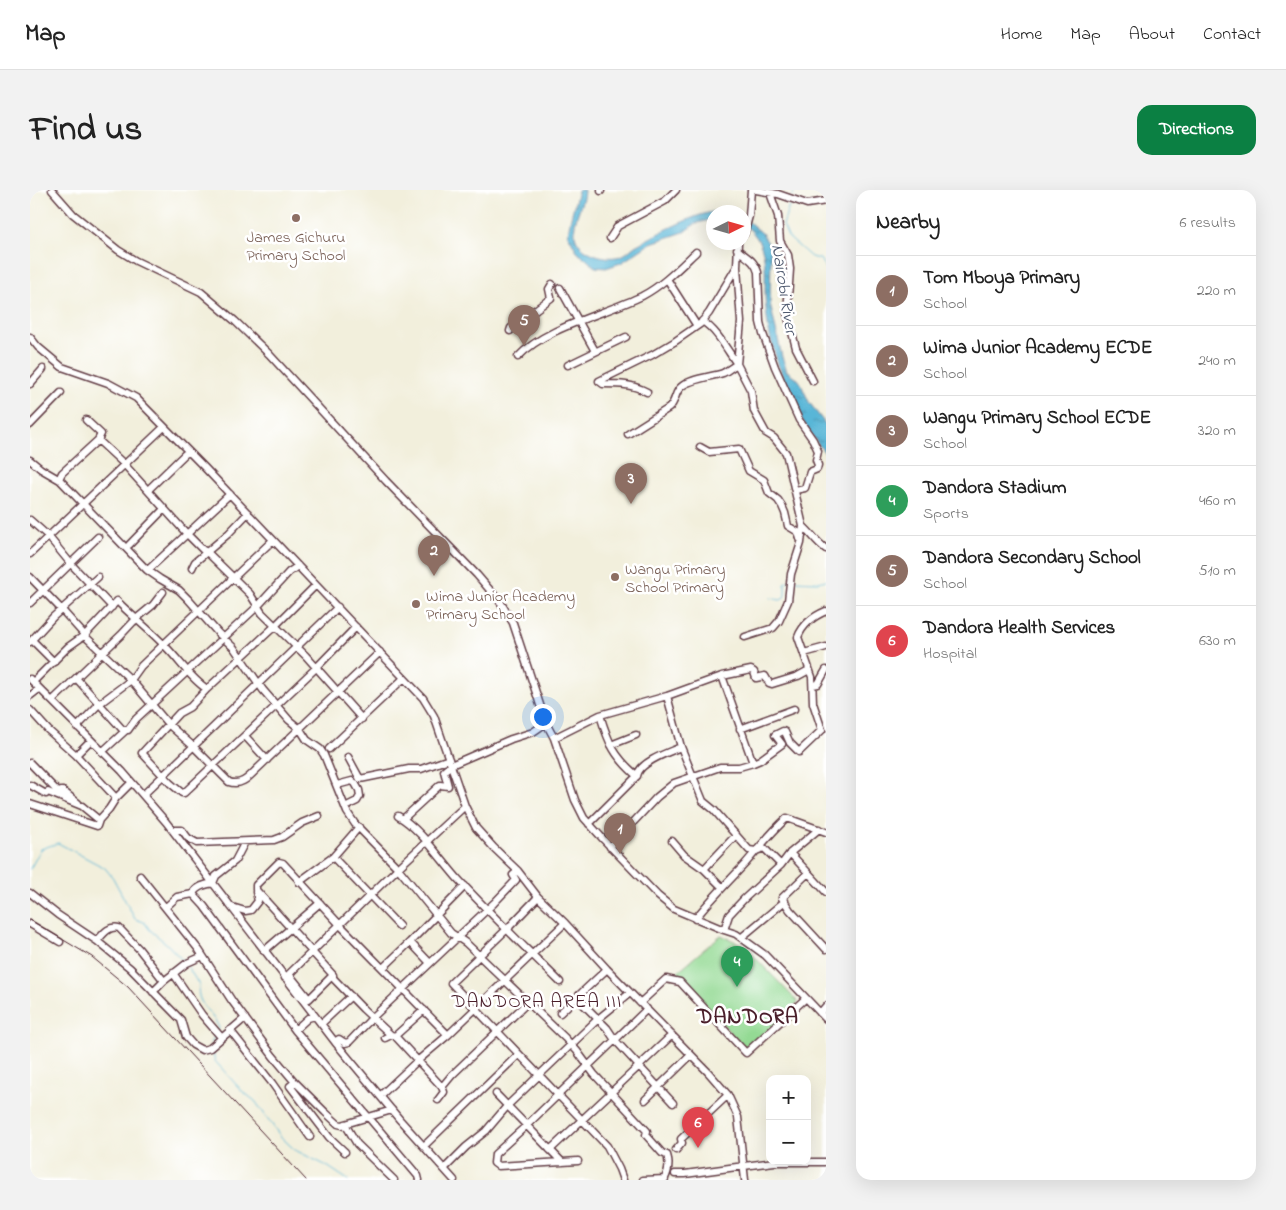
<!DOCTYPE html>
<meta charset="utf-8">
<style>
:root{--surface:#fff;--page:#f2f2f2;--text:#222;--muted:#767676;--line:#e0e0e0;--accent:#0b8043}
body{margin:0;font-family:"Indie Flower",sans-serif;background:var(--page);color:var(--text)}
.controls{position:absolute;right:15px;bottom:15px;display:grid;overflow:hidden;border-radius:10px;box-shadow:0 5px 20px #0002}
.controls button{width:45px;height:45px;display:grid;place-items:center;padding:0;border:0;border-bottom:1px solid var(--line);background:var(--surface);color:var(--text);font:25px sans-serif}
.compass{position:absolute;left:676px;top:15px;width:45px;height:45px;border-radius:50%;background:var(--surface);box-shadow:0 5px 20px #0002;rotate:85deg}
.you{position:absolute;left:512px;top:526px;width:18px;height:18px;margin:-12px;border:4px solid #fff;border-radius:50%;background:#1a73e8;box-shadow:0 0 0 8px #1a73e833}
.badge{display:grid;place-items:center;width:32px;height:32px;border-radius:50%;background:var(--accent);color:#fff;font-size:16px;font-weight:700}
.pin{position:absolute;translate:-50% -41px;filter:drop-shadow(0 1px 2px #0008)}
.pin::after{content:'';position:absolute;top:26px;width:18px;height:15px;background:inherit;clip-path:polygon(0 0,100% 0,50% 100%)}
.list{margin:0;padding:0;list-style:none}
h2{display:flex;justify-content:space-between;align-items:center;height:65px;margin:0;padding:0 20px;font-size:21px}
h2 small{font-size:16px;font-weight:400;color:var(--muted)}
.list li{display:grid;grid-template-columns:32px 1fr auto;gap:15px;align-items:center;box-sizing:border-box;height:70px;padding:0 20px;border-top:1px solid var(--line)}
.list b{display:block;font-size:19px;white-space:nowrap}
.list p{margin:0;font-size:16px;white-space:nowrap;color:var(--muted)}
.list em{font-size:16px;font-style:normal;color:var(--muted)}
.map{position:relative;flex:none;width:796px;height:990px;overflow:hidden;border-radius:15px}
header{display:flex;align-items:center;gap:30px;box-sizing:border-box;height:70px;padding:0 25px;background:var(--surface);border-bottom:1px solid var(--line)}
header strong{font-size:24px}
nav{display:flex;gap:28px;margin-inline-start:auto;font-size:18px}
.intro{display:flex;align-items:center;justify-content:space-between;box-sizing:border-box;height:120px;padding:0 30px}
h1{margin:0;font-size:35px}
.button{padding:12px 22px;border-radius:15px;background:var(--accent);color:#fff;font-size:18px;font-weight:700}
main{display:flex;gap:30px;padding:0 30px}
aside{flex:1;background:var(--surface);border-radius:15px;box-shadow:0 5px 20px #0002}
.map>svg:first-child{display:block}
</style>
<header>
<strong>Map</strong>
<nav><a>Home</a><a>Map</a><a>About</a><a>Contact</a></nav>
</header>
<div class="intro"><h1>Find us</h1><a class="button">Directions</a></div>
<main>
<div class="map">
<svg width="796" height="990" viewBox="0 0 796 990">
<defs>
<pattern id="water-ripples" width="26" height="14" patternUnits="userSpaceOnUse" patternTransform="scale(1.25)"><rect width="26" height="14" fill="#59b6d7"/><path d="M2 4q2-2 4 0t4 0M15 11q2-2 4 0t4 0" fill="none" stroke="#4c93af"/></pattern>
</defs>
<rect width="100%" height="100%" fill="#fff"/>
<filter id="ink" filterUnits="userSpaceOnUse"><feTurbulence type="fractalNoise" baseFrequency=".02" numOctaves="2"/><feDisplacementMap in="SourceGraphic" scale="10" xChannelSelector="R" yChannelSelector="G"/><feConvolveMatrix kernelMatrix="1 2 1 2 8 2 1 2 1" color-interpolation-filters="sRGB"/></filter>
<filter id="wash" filterUnits="userSpaceOnUse"><feTurbulence type="fractalNoise" baseFrequency=".0096" numOctaves="4" result="noise"/><feDisplacementMap in="SourceGraphic" scale="20" xChannelSelector="R" yChannelSelector="G"/><feGaussianBlur stdDeviation="1.12" result="paint"/><feColorMatrix in="noise" values="0 0 0 0 0 0 0 0 0 0 0 0 0 0 0 0 0 1.4 0 .05"/><feComposite in="paint" operator="in"/></filter>
<g filter="url(#wash)">
<rect width="100%" height="100%" fill="#f2efdc"/>
<path fill="#94da94" stroke="#6f7c60" d="M691 745 713 755 768 812 716 861 647 782Z"/>
<path fill="url(#water-ripples)" stroke="#526a81" d="M548 0H554C554 15 542 29 545 45 548 63 578 72 593 65 597 63 601 59 605 56 625 45 680 14 701 22H684L683 29 665 34 654 42 621 53 591 73 576 78 565 77 547 61 538 45 540 31Z
M714 28 732 43 738 53 741 67 740 113 752 167 757 181 769 190 779 212 796 235V264C769 233 753 193 742 154 739 144 737 131 736 120 732 89 744 56 714 35Z"/>
<g fill="none" stroke-linecap="round" stroke-linejoin="round">
<path stroke="#59b6d7" stroke-width="1" d="M762 6 765 0
M761 10 753 35 758 47 781 67 790 69 796 80
M763 391 788 392 796 390
M741 408 750 410 753 409 755 405V392L759 391
M0 679 11 659 28 653 75 678 83 688 105 729 114 732 120 740 137 754 154 772
M158 777 169 795C165 814 182 821 189 838L188 840
M181 853 185 846
M182 859 185 871 212 901 225 911 251 947 265 960 297 976 318 990"/>
</g>
</g>
<g filter="url(#ink)">
<g fill="none" stroke-linecap="round" stroke-linejoin="round">
<g stroke="#633e46" stroke-width="9">
<path id="minor" d="M22 0 43 24 88 60 106 71 171 102 205 131 239 164 356 291 447 385 471 413 483 433 516 533 524 548 545 610 554 628 574 650 628 706 644 719 694 740 706 744 735 765 796 829
M726 0 748 4 777 14 796 11
M571 1V0
M740 3 748 26 750 51 758 65 760 79 757 123 766 158 783 191
M714 44 719 26 721 0
M580 48 588 36 635 11 646 0
M708 52 707 77 711 132 707 174 721 201 724 221 736 243 744 248 756 263 773 336 771 353 761 384 758 411 749 431 743 438 715 447
M707 59C715 67 725 70 728 82L730 132 733 144 745 177 769 230 783 250 788 261 786 270 788 275 787 279 780 282 775 298 765 300
M637 89 667 136
M530 98 565 161
M480 141 481 138 521 108 519 99 522 94
M0 147 8 157 32 177 78 193 106 208 175 278 393 508 404 526 435 616 446 638 464 658 488 681 508 707 535 733 577 779 678 882 698 905 708 927 715 990
M488 167C516 137 575 124 612 106 633 95 649 78 666 62
M538 175 596 147
M0 194 13 179
M617 202C602 194 590 194 573 194L569 191 622 165 644 152 670 134 679 123 706 78
M56 230 71 244 68 250 94 274 157 344 200 304
M0 235 31 203
M598 244 639 218C647 210 644 203 651 197 659 189 681 187 693 183 697 181 702 177 707 174 697 160 687 140 672 131
M670 257 679 262 709 259 719 281 734 290 739 303 748 310 752 316 755 323 758 336 768 342 770 349
M0 270 11 279 30 290 117 380 130 389 149 400 158 409 188 443 204 458 233 500 259 530 270 539 277 550 290 559 294 565 317 622 325 634 368 678 421 743 436 753 535 848 547 861 564 884 617 941 616 945 632 963 637 965C640 974 639 981 634 990
M30 287 32 283 68 250
M118 300 155 264 159 262
M0 330 18 346 41 374 82 417
M773 336C782 344 786 352 796 359
M99 355 134 319
M0 364 134 237
M162 378 165 372 198 344 218 323
M119 379 157 344 173 360 177 362 220 404 232 423 276 466 332 529
M0 387 32 420 58 449 101 490 138 534 164 557 199 592C211 596 218 588 226 580L350 462
M286 395 245 436 177 499 160 517 149 523 112 563 140 593 152 603H154L287 477 326 437
M0 413 68 347
M2 450 24 472
M0 452 23 427 68 387
M774 463 796 457
M692 486 723 573
M46 488 93 540H98L106 529 228 416 259 382 268 376
M0 489 92 581 136 632 305 852 370 930 424 990
M3 492 38 457 55 445 87 411C103 427 121 441 136 457 150 471 161 489 177 499
M783 495 788 494 796 480
M0 506 9 499
M637 506 651 557 673 611 684 620 719 660 726 661 734 658 751 675
M22 511 91 445 106 429 123 415 133 402
M0 520 18 540 46 565 86 608
M570 525C579 554 584 566 607 586
M47 537 69 514 101 490 111 476 243 350
M710 539 764 519
M215 546 237 570
M524 548 570 525 637 506 692 486 721 480 724 482 726 488 735 486 739 493 742 494 768 486 779 480
M581 555 606 545
M299 559 374 488
M72 562 95 541
M46 565 60 551
M318 567 330 589 379 579H391L419 569
M0 573 30 604
M0 595 16 604 18 602 52 616 69 630
M307 595 322 591 325 593 329 600 330 606 327 611 315 617
M29 605 31 601H33L48 613
M113 605 308 417
M0 614 67 636 69 630 79 619 86 608 101 593
M368 626C390 638 411 670 428 689 461 725 496 758 530 792
M373 629 410 595 418 596 414 581 421 575 481 549 503 542 516 533
M559 634 607 586C609 572 639 562 651 557
M143 640H152L158 648 167 653 244 650 252 647 272 633 289 626
M642 651 654 665 674 679 692 697
M580 657 627 607 644 593 690 577H709L723 573 730 570 752 554 745 545 753 541 755 542 760 553 769 562 792 540 783 513 782 487 768 447C773 434 784 426 796 421
M760 663 796 702
M303 667 369 736
M674 679 706 645
M778 683 752 708 760 720 796 759
M110 686 169 760 202 811 243 866 264 891 295 922 308 934 312 935 362 920
M269 692 303 667 329 637
M0 703 28 725 67 751 100 778 151 830 156 847 163 855 172 860 180 858 215 828
M163 704C166 696 176 695 183 693L186 686 205 671 215 652
M136 717 147 707 163 704 174 716 265 840 388 986 389 990
M202 717 215 721 221 720 228 711 226 702
M665 729C681 709 698 692 715 674 729 658 741 642 757 628L796 642
M0 734 30 752
M476 740 421 793 577 956 589 979 593 990
M694 740 699 725 714 709 751 675 760 663 789 639
M478 741 480 736 508 707
M712 747 755 711
M67 751C73 744 79 735 89 738L109 759 134 791 157 773 173 766
M380 752 435 696
M234 761 290 713
M353 778 380 752 400 773
M143 783 172 825 191 847
M259 784 279 809 303 785
M255 788 368 678 435 616
M123 802 134 791
M547 808 577 838 585 850 643 913
M610 813 636 789 650 792 716 863 776 808
M530 823 577 779
M790 823 796 816
M291 834 321 806
M200 840 242 893 280 947
M265 840 278 828 285 826
M361 845 333 819 303 788V785L226 700V695L249 672 253 673 311 736 418 845
M365 846 394 820
M355 848 361 845 365 846 412 897 414 902 408 910
M305 852 309 849 315 853 319 852 342 828 464 713 486 690 483 685 488 681
M265 892 260 896 299 947 315 962
M412 897 422 885 497 813
M466 904 532 972
M350 906 385 873 418 845 535 733
M615 910 661 865
M315 934 327 954 364 990
M394 956 489 864
M520 960 642 845
M646 960 652 953 651 949 698 905
M548 971 468 976 464 973 465 964 497 935 617 819
M414 979 436 957 456 941 478 915 568 829 600 803
M645 984H655L744 972H796
M613 990 635 989"/>
</g>
<use href="#minor" stroke="#fff" stroke-width="6"/>
<path stroke="#4a1f2b" stroke-width="1" d="M0 730 62 767 98 797 276 990"/>
</g>
</g>
<g fill="#8d6e63" stroke="#fff" stroke-width="2">
<circle cx="266" cy="28" r="5"/>
<circle cx="585" cy="387" r="5"/>
<circle cx="386" cy="414" r="5"/>
</g>
<g text-anchor="middle" stroke-width="5" stroke-linejoin="round" paint-order="stroke">
<g font-size="16" fill="#785e54" stroke="#fff" text-anchor="start">
<text x="266" y="52" text-anchor="middle">James Gichuru<tspan x="266" dy="18">Primary School</tspan></text>
<text x="595" y="384">Wangu Primary<tspan x="595" dy="18">School Primary</tspan></text>
<text x="396" y="411">Wima Junior Academy<tspan x="396" dy="18">Primary School</tspan></text>
</g>
<g font-size="18" font-style="italic" fill="#505b70" stroke="#fff">
<text transform="translate(755 99) rotate(81)" y="6">Nairobi River</text>
</g>
<g font-size="19" letter-spacing="1" fill="#4a1f2b" stroke="#fff">
<text x="507" y="817">DANDORA AREA III</text>
</g>
<g font-size="21" font-weight="bold" letter-spacing="1" fill="#4a1f2b" stroke="#fff">
<text x="718" y="833">DANDORA</text>
</g>
</g>
</svg>
<div class="controls">
<button>+</button>
<button>−</button>
</div>
<svg class="compass" viewBox="-18 -18 36 36"><path d="M0-13l5 13h-10z" fill="#e53935"/><path d="M0 13l5-13h-10z" fill="#767676"/></svg>
<div class="you"></div>
<div class="pin badge" style="left:590px;top:664px;background:#8d6e63">1</div>
<div class="pin badge" style="left:404px;top:386px;background:#8d6e63">2</div>
<div class="pin badge" style="left:601px;top:314px;background:#8d6e63">3</div>
<div class="pin badge" style="left:707px;top:797px;background:#2e9e5b">4</div>
<div class="pin badge" style="left:494px;top:156px;background:#8d6e63">5</div>
<div class="pin badge" style="left:668px;top:958px;background:#e0444e">6</div>
</div>
<aside>
<h2>Nearby<small>6 results</small></h2>
<ul class="list">
<li><span class="badge" style="background:#8d6e63">1</span><div><b>Tom Mboya Primary</b><p>School</p></div><em>220 m</em></li>
<li><span class="badge" style="background:#8d6e63">2</span><div><b>Wima Junior Academy ECDE</b><p>School</p></div><em>240 m</em></li>
<li><span class="badge" style="background:#8d6e63">3</span><div><b>Wangu Primary School ECDE</b><p>School</p></div><em>320 m</em></li>
<li><span class="badge" style="background:#2e9e5b">4</span><div><b>Dandora Stadium</b><p>Sports</p></div><em>460 m</em></li>
<li><span class="badge" style="background:#8d6e63">5</span><div><b>Dandora Secondary School</b><p>School</p></div><em>510 m</em></li>
<li><span class="badge" style="background:#e0444e">6</span><div><b>Dandora Health Services</b><p>Hospital</p></div><em>630 m</em></li>
</ul>
</aside>
</main>
